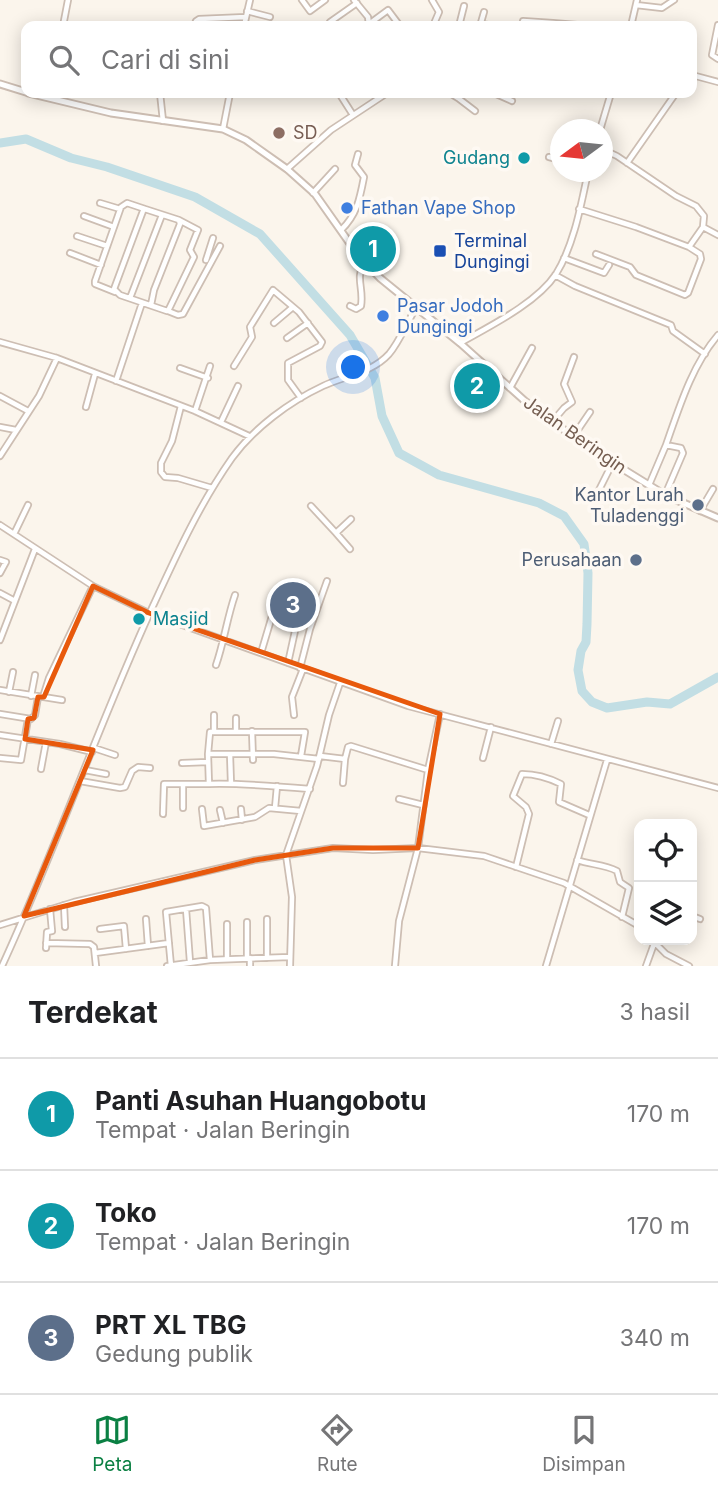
<!DOCTYPE html>
<html lang="id">
<meta charset="utf-8">
<style>
:root{--surface:#fff;--page:#f2f2f2;--text:#202124;--muted:#757577;--line:#e0e0e0;--accent:#0b8043}
body{margin:0;font-family:Inter,sans-serif;background:var(--page);color:var(--text)}
.controls{position:absolute;right:21px;bottom:21px;display:grid;overflow:hidden;border-radius:14px;box-shadow:0 4px 18px #0003}
.controls button{width:63px;height:63px;display:grid;place-items:center;padding:0;border:0;border-bottom:2px solid var(--line);background:var(--surface);color:var(--text);font:35px sans-serif}
.compass{position:absolute;left:550px;top:119px;width:63px;height:63px;border-radius:50%;background:var(--surface);box-shadow:0 4px 18px #0003;rotate:255deg}
.you{position:absolute;left:354px;top:368px;width:24px;height:24px;margin:-18px;border:5px solid #fff;border-radius:50%;background:#1a73e8;box-shadow:0 0 0 10px #1a73e833}
.badge{display:grid;place-items:center;width:46px;height:46px;border-radius:50%;background:var(--accent);color:#fff;font-size:23px;font-weight:700}
.pin{position:absolute;translate:-50% -50%;border:4px solid #fff;box-shadow:0 2px 7px #0006}
.list{margin:0;padding:0;list-style:none}
h2{display:flex;justify-content:space-between;align-items:center;height:91px;margin:0;padding:0 28px;font-size:30px}
h2 small{font-size:23px;font-weight:400;color:var(--muted)}
.list li{display:grid;grid-template-columns:46px 1fr auto;gap:21px;align-items:center;box-sizing:border-box;height:112px;padding:0 28px;border-top:2px solid var(--line)}
.list b{display:block;font-size:26px;white-space:nowrap}
.list p{margin:0;font-size:23px;white-space:nowrap;color:var(--muted)}
.list em{font-size:23px;font-style:normal;color:var(--muted)}
.icon{flex:none;width:38px;height:38px;fill:none;stroke:currentColor;stroke-width:2;stroke-linecap:round;stroke-linejoin:round}
.map{position:relative;flex:none;width:718px;height:966px;overflow:hidden}
.search{position:absolute;background:var(--surface);box-shadow:0 4px 18px #0003;left:21px;right:21px;top:21px;height:77px;display:flex;align-items:center;gap:18px;box-sizing:border-box;padding:0 24px;border-radius:14px;color:var(--muted);font-size:26px}
.sheet{height:427px;background:var(--surface)}
nav{display:flex;justify-content:space-around;align-items:center;box-sizing:border-box;height:98px;border-top:2px solid var(--line);background:var(--surface);font-size:19px;color:var(--muted)}
nav a{display:grid;justify-items:center;gap:4px}
nav .on{color:var(--accent)}
.map>svg:first-child{display:block}
</style>
<div class="map">
<svg width="718" height="966" viewBox="0 0 718 966">
<rect width="100%" height="100%" fill="#fbf5ec"/>
<g fill="none" stroke-linecap="round" stroke-linejoin="round">
<path stroke="#c2dee4" stroke-width="9" d="M0 143 26 139 71 158 107 167 195 197 260 234 350 335 375 378 382 416 399 453 439 475 539 503 564 516 584 544 588 573 587 624 586 642 581 651 578 670 582 691 592 702 607 708 647 702 670 704 718 677"/>
<g stroke="#cdbeb3" stroke-width="8">
<path id="minor" d="M302 0 310 11 325 0
M354 0 368 17 369 25
M432 0 439 12 433 26
M636 5 662 8 674 0
M247 11 270 17
M330 22 357 3
M481 23 491 26
M369 24 388 10 400 26
M718 25 712 55 718 59
M63 26 68 0
M194 26 196 21 199 19 246 17
M244 26 250 0
M459 26 464 6
M480 26 484 12
M522 26 523 21 553 23
M552 26 553 23 589 26
M631 26 637 0
M692 75 718 82
M160 93 163 121
M339 93 353 115
M450 93 458 98 460 93
M494 93 512 101
M458 98 475 111
M223 129 230 93
M600 130 611 93
M549 157 557 159 560 156
M627 163 676 93
M287 169 331 130 387 93
M313 193 335 169
M100 203 120 209
M579 209 636 227 689 247 703 227 704 216 696 206 676 196 617 156 602 149
M84 216 114 227
M179 220 198 230 190 250 194 257 168 311 178 315 183 314 220 246
M703 227 718 235
M341 230C357 215 360 198 364 177L355 165 358 154
M77 236 107 246
M70 253 101 265
M596 254 630 267 636 275 685 295 688 293 701 259 700 254 689 247
M564 258 604 273 609 265
M206 260 213 238
M555 275 575 286 671 325 673 331 705 354
M115 292 95 284V281L121 207 127 203 145 209
M130 298 162 215
M151 305 154 290 180 224 179 220 145 209 143 211 114 289 120 295 167 311
M350 306 356 309 361 306C364 288 355 279 364 262
M274 323 293 307
M287 338 308 323
M0 342 57 358 195 411 249 436
M460 343C490 326 537 303 556 274 574 245 581 205 588 172
M234 366 252 337 250 327 273 290 299 312 322 342 320 346 288 363V380L301 398
M180 368 208 378
M116 381 142 303
M510 388 532 348
M0 396 28 411
M181 406 172 441 161 463V472L165 477 178 478 212 488
M86 407 95 374
M195 411 210 366
M221 422 238 386
M552 422 564 408 572 402 564 384 574 357
M0 427 16 430
M573 437 590 412
M0 456 39 396 57 358
M649 485 666 445
M599 490 613 462
M665 495 683 453 681 448 666 445C679 408 692 365 718 335
M311 506 336 533 351 519
M700 511 713 489
M0 525 93 586 149 613 408 706 718 788
M336 533 350 549
M14 534 28 505
M0 560 6 562 0 573
M0 593 15 601
M0 640 35 549
M261 653 272 616
M288 663 295 631
M216 665C224 642 227 618 235 595
M300 668 310 629 327 581
M0 690 62 700
M9 692 13 672
M31 696 35 675
M43 697 49 678 93 586
M0 714 31 719 35 715 38 697
M214 715V732
M294 715 292 697 303 669
M236 718V732
M252 731 253 760
M0 735 60 744 92 752
M551 744 558 721
M94 748 115 755
M208 754 210 732H305L301 756
M230 754H274L319 759
M320 756 345 759 343 783
M0 758 21 760 28 719
M483 758 491 727
M345 759 348 747 351 746 428 770
M182 763 208 762
M41 769 46 742
M85 770 106 774
M80 781 120 788 125 787 132 771 138 767 150 768
M183 784V808
M231 784 230 754H208L209 784C242 783 276 786 310 789
M399 799 423 805
M275 808 277 786
M202 809 204 826 255 817 269 808 301 811
M241 809 242 820
M220 810 223 823
M163 814 164 784H209
M577 860C591 865 604 864 617 871L620 882 629 888 622 917
M516 867 529 814 526 807 513 796 522 774C536 774 547 777 561 784L559 802 589 815
M64 905 65 927
M186 909 190 962
M692 916 700 919
M146 919 148 946
M267 919V958
M247 922V958
M0 925 74 902 255 860 333 848 373 850 418 848 484 856 564 883 639 926
M100 929 124 926 126 949
M652 940 666 954 689 966
M46 943 90 944 94 947 96 966
M46 948 47 932 52 931 50 909
M95 953 169 943
M250 958V966
M227 959V924
M2 966C56 849 98 726 152 608 176 556 199 505 232 458 254 428 289 402 323 386 344 376 372 373 389 354 400 341 407 322 416 308
M167 966 210 960 290 957
M171 966 166 912 202 906 206 908 210 960
M290 966 292 897 286 855 317 766 329 715 340 683
M395 966 399 921 418 848 428 770 440 714
M546 966 607 760
M646 966 655 941"/>
</g>
<g stroke="#cdbeb3" stroke-width="9">
<path id="tertiary" d="M0 84 26 92
M28 93 111 113 223 129 246 140 287 169 315 194 358 255 380 278 460 343 526 402 589 448 665 495 718 518"/>
</g>
<use href="#minor" stroke="#fff" stroke-width="4.5"/>
<use href="#tertiary" stroke="#fff" stroke-width="5"/>
</g>
<path fill="none" stroke="#e8590c" stroke-width="5" stroke-linejoin="round" d="M93 586 149 613 440 714 418 848H333L255 860 24 916 93 750 25 739 28 719 34 718 38 697H44Z"/>
<circle fill="#8d6e63" stroke="#fef9f3" stroke-width="2.5" cx="279" cy="133" r="7"/>
<g fill="#0f9aa8" stroke="#fef9f3" stroke-width="2.5">
<circle cx="524" cy="158" r="7"/>
<circle cx="139" cy="619" r="7"/>
</g>
<g fill="#3f7fe0" stroke="#fef9f3" stroke-width="2.5">
<circle cx="347" cy="208" r="7"/>
<circle cx="383" cy="316" r="7"/>
</g>
<rect fill="#1a4fb4" stroke="#fef9f3" stroke-width="2.5" x="433" y="244" width="14" height="14" rx="3.5"/>
<g fill="#5c6f8a" stroke="#fef9f3" stroke-width="2.5">
<circle cx="698" cy="505" r="7"/>
<circle cx="636" cy="560" r="7"/>
</g>
<g text-anchor="middle" stroke-width="7" stroke-linejoin="round" paint-order="stroke">
<g font-size="18" fill="#785e54" stroke="#fef9f3" text-anchor="start">
<text x="293" y="139">SD</text>
</g>
<g font-size="18" fill="#0d838f" stroke="#fef9f3" text-anchor="end">
<text x="510" y="164">Gudang</text>
<text x="153" y="625" text-anchor="start">Masjid</text>
</g>
<g font-size="18" fill="#366cbe" stroke="#fef9f3" text-anchor="start">
<text x="361" y="214">Fathan Vape Shop</text>
<text x="397" y="312">Pasar Jodoh<tspan x="397" dy="21">Dungingi</tspan></text>
</g>
<g font-size="18" fill="#164399" stroke="#fef9f3" text-anchor="start">
<text x="454" y="247">Terminal<tspan x="454" dy="21">Dungingi</tspan></text>
</g>
<g font-size="18" fill="#755e51" stroke="#fef9f3">
<text transform="translate(575 435) rotate(35)" y="6">Jalan Beringin</text>
</g>
<g font-size="18" fill="#4e5e75" stroke="#fef9f3" text-anchor="end">
<text x="684" y="501">Kantor Lurah<tspan x="684" dy="21">Tuladenggi</tspan></text>
<text x="622" y="566">Perusahaan</text>
</g>
</g>
</svg>
<div class="controls">
<button><svg class="icon" aria-label="locate" viewBox="0 0 24 24"><circle cx="12" cy="12" r="6"/><path d="M12 2v4M12 18v4M2 12h4M18 12h4"/></svg></button>
<button><svg class="icon" aria-label="layers" viewBox="0 0 24 24"><path d="M12 4l9 5-9 5-9-5zM3 14l9 5 9-5"/></svg></button>
</div>
<svg class="compass" viewBox="-18 -18 36 36"><path d="M0-13l5 13h-10z" fill="#e53935"/><path d="M0 13l5-13h-10z" fill="#757577"/></svg>
<div class="you"></div>
<div class="pin badge" style="left:373px;top:249px;background:#0f9aa8">1</div>
<div class="pin badge" style="left:477px;top:386px;background:#0f9aa8">2</div>
<div class="pin badge" style="left:293px;top:605px;background:#5c6f8a">3</div>
<div class="search"><svg class="icon" aria-label="search" viewBox="0 0 24 24"><circle cx="10" cy="10" r="6"/><path d="M15 15l6 6"/></svg>Cari di sini</div>
</div>
<section class="sheet">
<h2>Terdekat<small>3 hasil</small></h2>
<ul class="list">
<li><span class="badge" style="background:#0f9aa8">1</span><div><b>Panti Asuhan Huangobotu</b><p>Tempat · Jalan Beringin</p></div><em>170 m</em></li>
<li><span class="badge" style="background:#0f9aa8">2</span><div><b>Toko</b><p>Tempat · Jalan Beringin</p></div><em>170 m</em></li>
<li><span class="badge" style="background:#5c6f8a">3</span><div><b>PRT XL TBG</b><p>Gedung publik</p></div><em>340 m</em></li>
</ul>
</section>
<nav>
<a class="on"><svg class="icon" aria-label="map" viewBox="0 0 24 24"><path d="M3 6l6-2 6 2 6-2v14l-6 2-6-2-6 2zM9 4v14M15 6v14"/></svg>Peta</a>
<a><svg class="icon" aria-label="directions" viewBox="0 0 24 24"><path d="M12 3l9 9-9 9-9-9zM9 14v-3h6M13 9l2 2-2 2"/></svg>Rute</a>
<a><svg class="icon" aria-label="saved" viewBox="0 0 24 24"><path d="M7 4h10v16l-5-4-5 4z"/></svg>Disimpan</a>
</nav>
